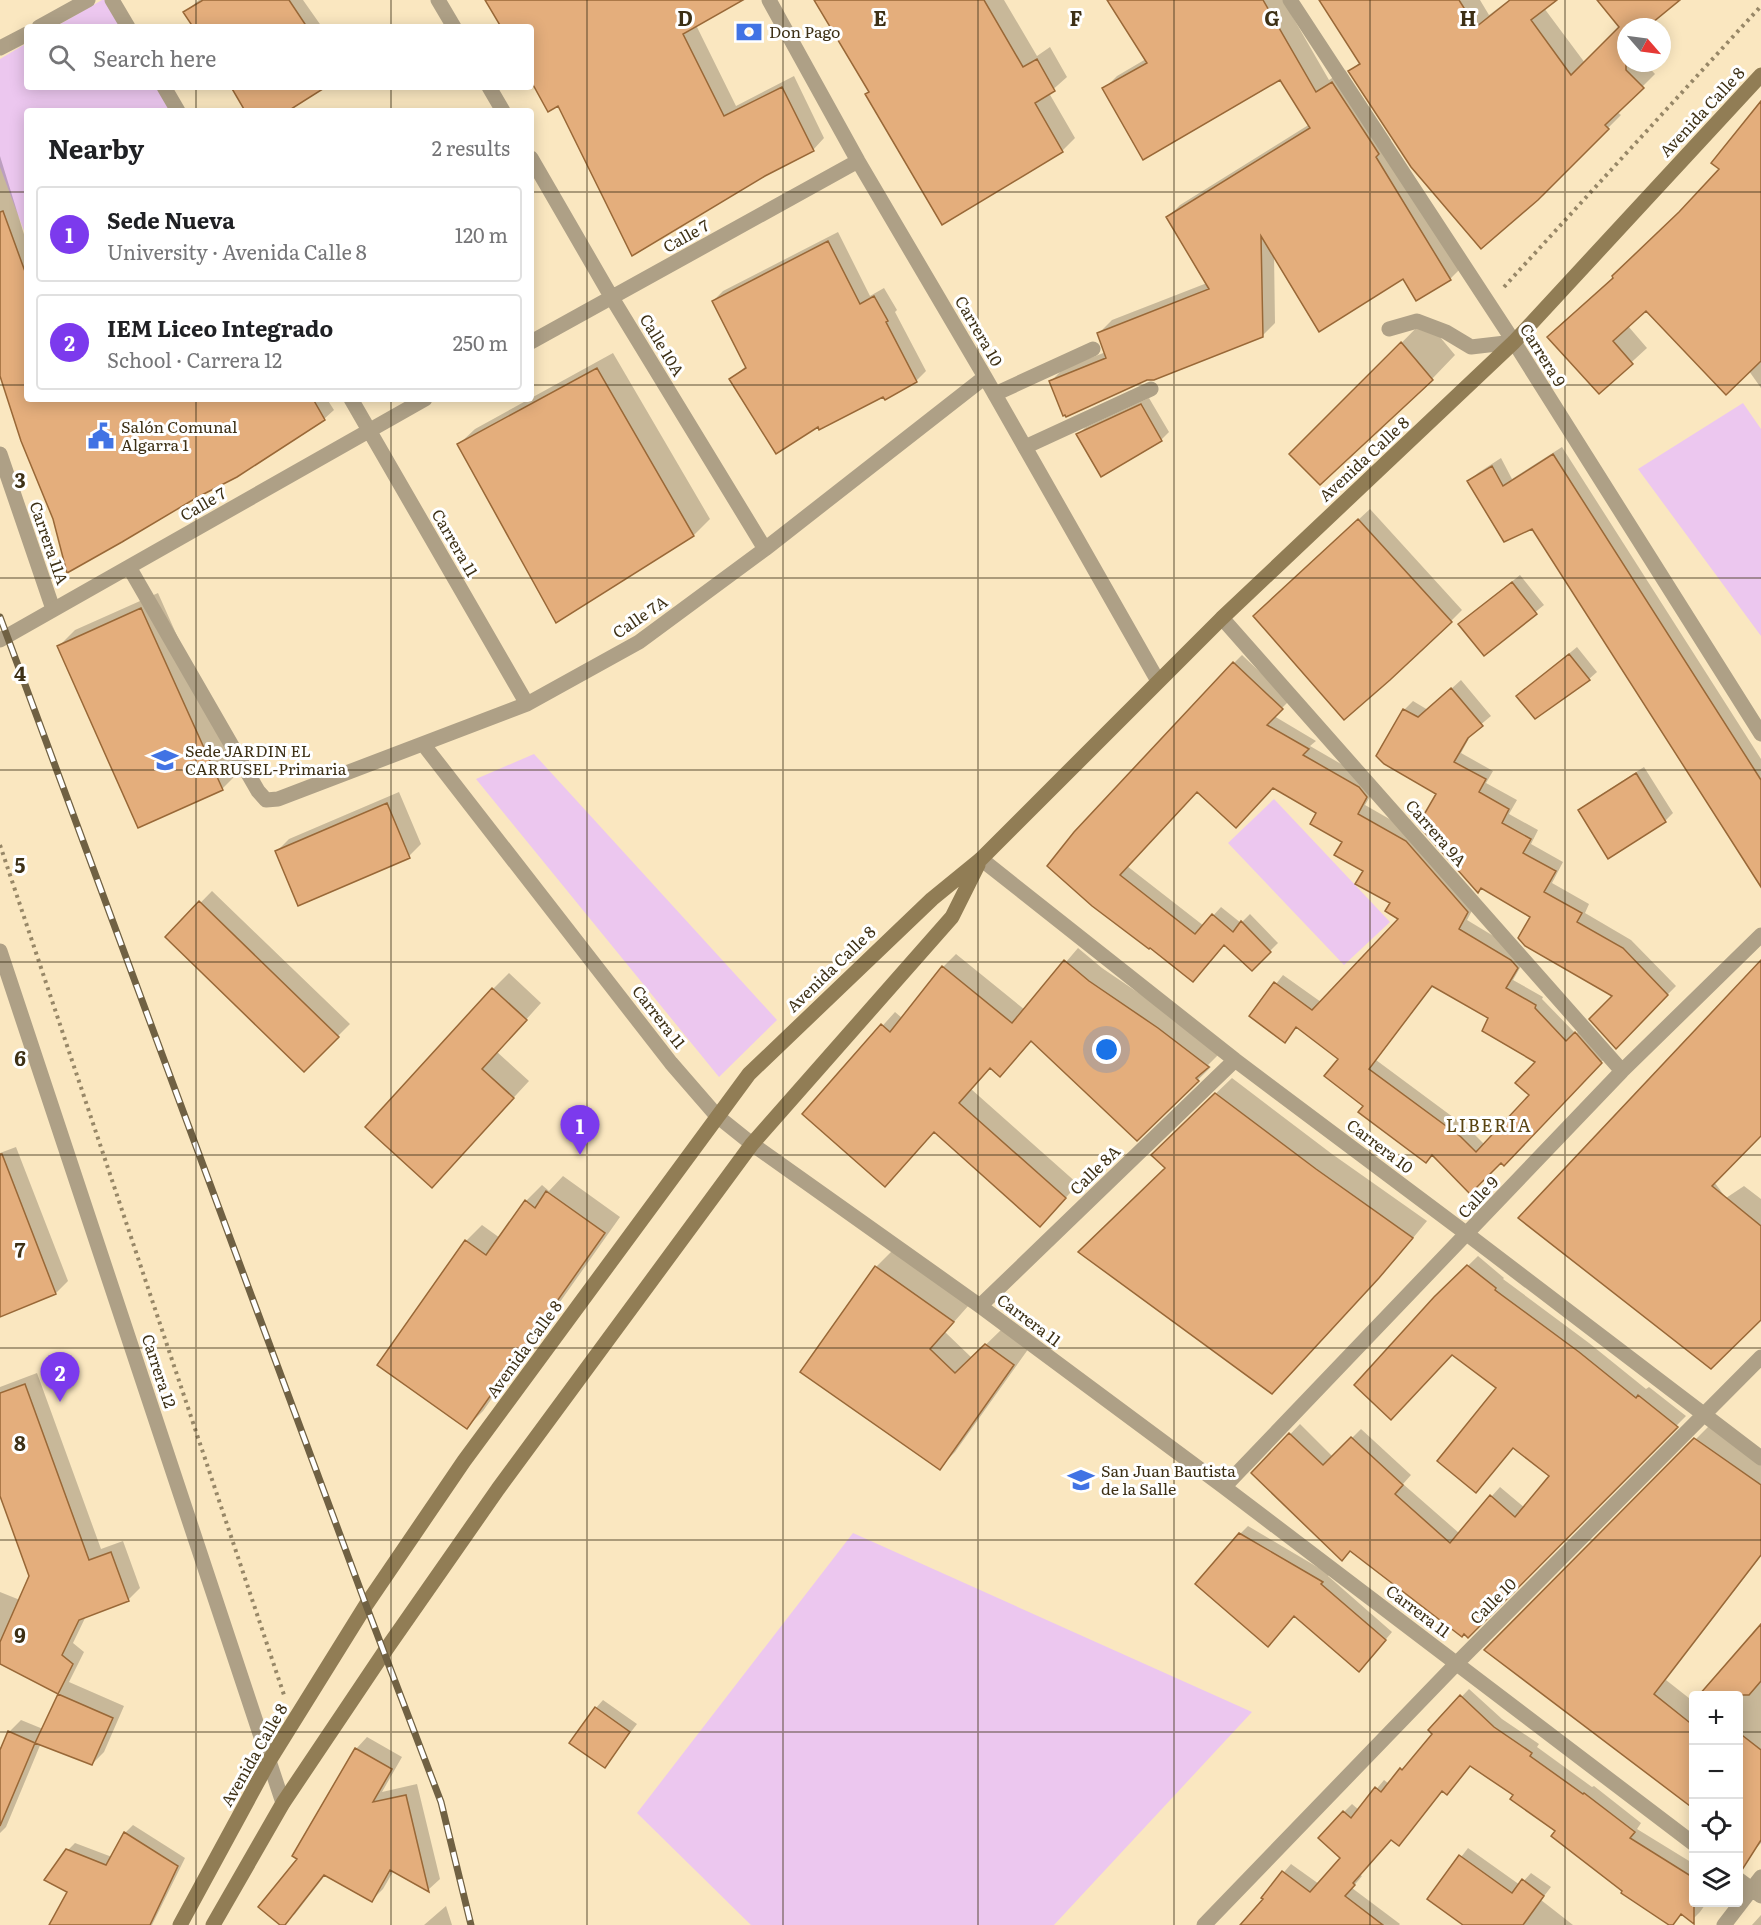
<!DOCTYPE html>
<meta charset="utf-8">
<style>
:root{--surface:#fff;--page:#f6f6f6;--text:#202124;--muted:#757577;--line:#e0e0e0;--accent:#7c3aed}
body{margin:0;font-family:Literata,serif;background:var(--page);color:var(--text)}
.controls{position:absolute;right:18px;bottom:18px;display:grid;overflow:hidden;border-radius:6px;box-shadow:0 3px 15px #0003}
.controls button{width:54px;height:54px;display:grid;place-items:center;padding:0;border:0;border-bottom:2px solid var(--line);background:var(--surface);color:var(--text);font:30px sans-serif}
.compass{position:absolute;left:1617px;top:18px;width:54px;height:54px;border-radius:50%;background:var(--surface);box-shadow:0 3px 15px #0003;rotate:118deg}
.you{position:absolute;left:1107px;top:1050px;width:21px;height:21px;margin:-15px;border:4px solid #fff;border-radius:50%;background:#1a73e8;box-shadow:0 0 0 9px #1a73e833}
.badge{display:grid;place-items:center;width:39px;height:39px;border-radius:50%;background:var(--accent);color:#fff;font-size:20px;font-weight:700}
.pin{position:absolute;translate:-50% -50px;filter:drop-shadow(0 2px 3px #0008)}
.pin::after{content:'';position:absolute;top:32px;width:21px;height:18px;background:inherit;clip-path:polygon(0 0,100% 0,50% 100%)}
.list{margin:0;padding:0;list-style:none}
h2{display:flex;justify-content:space-between;align-items:center;height:78px;margin:0;padding:0 24px;font-size:26px}
h2 small{font-size:20px;font-weight:400;color:var(--muted)}
.list li{display:grid;grid-template-columns:39px 1fr auto;gap:18px;align-items:center;box-sizing:border-box;height:96px;margin:0 12px 12px;padding:0 12px;border:2px solid var(--line);border-radius:6px}
.list b{display:block;font-size:22px;white-space:nowrap}
.list p{margin:0;font-size:20px;white-space:nowrap;color:var(--muted)}
.list em{font-size:20px;font-style:normal;color:var(--muted)}
.icon{flex:none;width:33px;height:33px;fill:none;stroke:currentColor;stroke-width:2;stroke-linecap:round;stroke-linejoin:round}
.map{position:relative;flex:none;width:1761px;height:1925px;overflow:hidden}
.search{position:absolute;background:var(--surface);box-shadow:0 3px 15px #0003;left:24px;top:24px;width:510px;height:66px;display:flex;align-items:center;gap:15px;box-sizing:border-box;padding:0 21px;border-radius:6px;color:var(--muted);font-size:22px}
.panel{position:absolute;background:var(--surface);box-shadow:0 3px 15px #0003;left:24px;top:108px;width:510px;height:294px;border-radius:6px}
.map>svg:first-child{display:block}
</style>
<div class="map">
<svg width="1761" height="1925" viewBox="0 0 1761 1925">
<rect width="100%" height="100%" fill="#fae7c0"/>
<path fill="#ecc7ef" d="M102 0H106L122 27H55Z
M27 43V87H157L171 111H27V239L0 167V59Z
M1743 403 1761 429V636L1638 469Z
M534 754 777 1020 719 1077 476 779Z
M1274 799 1390 922 1344 965 1228 843Z
M853 1533 1252 1712 1054 1925H751L637 1813Z"/>
<path fill="#0003" fill-rule="evenodd" d="M199 0H303L322 27H195L185 12Z
M487 0H736L696 25 736 106 794 76 824 138 813 150 558 104 531 78V27H502Z
M816 0H1004L1037 56 1050 47 1067 77 1049 93 1075 138 1062 151 870 91Z
M1109 0H1283L1329 80 1345 70 1391 140 1388 143 1463 266 1450 279 1404 277 1274 254 1275 323 1262 336 1051 381 1064 368 1106 352 1099 333 1112 320 1207 283 1167 218 1180 205 1310 124 1280 78 1104 89 1117 76 1146 59Z
M1319 0H1480L1489 15 1509 0H1554L1544 8 1585 63 1626 44V63H1645L1655 74 1617 112 1621 115 1608 128 1350 71 1360 62Z
M1761 103V388L1749 371 1646 309 1628 326 1647 348 1599 392 1564 322 1614 277 1685 207 1721 169Z
M0 156 27 244V399H327L334 410 324 419 55 519 0 373Z
M838 232 870 296 884 288 897 310 895 312 926 371 916 381 819 425 731 379 746 366 713 301 723 291Z
M1425 319 1455 355 1432 379 1292 454Z
M613 353 710 519 694 535 557 620 459 444 475 429Z
M1149 398 1169 432 1161 440 1078 434 1086 427Z
M1562 447 1761 759V884L1533 527 1469 481 1478 473 1501 458 1512 479Z
M1370 509 1462 610 1451 621 1266 605Z
M1520 575 1544 605 1484 654 1468 617Z
M158 593 238 773 222 789 59 646 75 630Z
M1577 647 1597 672 1589 679 1526 689Z
M1242 655 1290 700 1274 716 1316 741 1310 746 1367 779 1375 788 1365 805 1414 833 1476 903 1467 920 1520 952 1525 959 1513 980 1543 997 1542 999 1576 1034 1584 1025 1609 1054 1504 1164 1501 1161 1433 1154 1365 1106 1340 1058 1297 1027 1285 1041 1251 1016 1283 975 1321 1002 1400 918 1392 903 1344 841 1318 813 1273 787 1197 790 1127 866 1204 926 1221 907 1241 923 1250 914 1278 943 1252 969 1225 944 1193 980 1093 905 1234 663ZM1433 985 1490 1018 1537 1062 1531 1095 1485 1145 1469 1129 1376 1060Z
M1461 680 1491 716 1473 731 1461 753 1493 771 1486 783 1517 800 1509 814 1538 830 1531 844 1563 862 1552 883 1589 904 1585 913 1631 940 1676 986 1616 1047 1614 996 1533 916 1482 887 1478 891 1404 710 1413 701 1428 710Z
M1644 767 1673 813 1665 821 1580 811 1588 803Z
M399 792 421 844 409 856 277 851 289 839Z
M212 891 350 1024 304 1070 167 937Z
M1078 948 1102 968 1171 1015 1220 1053 1208 1065 1211 1067 1137 1139 1032 1040 991 1067 971 1089 1078 1184 1053 1212 935 1131 804 1113 895 1012 902 1018 943 967 956 954 1025 1010Z
M1761 962V1126L1706 1171 1726 1198 1744 1186 1761 1199V1318L1520 1218Z
M509 973 541 1003 497 1052 529 1081 432 1186 493 989Z
M1232 1078 1332 1154 1427 1221 1394 1261 1287 1377 1167 1167 1168 1139Z
M16 1147 68 1281 56 1293 0 1315V1153Z
M563 1176 620 1217 483 1411 467 1427 466 1241 482 1225 500 1238 526 1201 542 1185 549 1191Z
M892 1251 969 1305 945 1332 972 1358 1002 1329 1029 1348 955 1452 939 1468 802 1371 876 1267Z
M1478 1256 1504 1278 1503 1279 1589 1343 1646 1389 1649 1387 1686 1416 1468 1636 1253 1473 1300 1424 1333 1457 1361 1429 1411 1475 1403 1484 1459 1533 1500 1487 1525 1508 1551 1476 1514 1446 1476 1491 1499 1388 1435 1298Z
M37 1373 101 1549 123 1541 140 1588 128 1600 86 1616 73 1643 84 1652 69 1682 124 1706 104 1752 92 1764 41 1743 6 1827 0 1833V1747L2 1748 9 1732 21 1720 43 1729 60 1693 0 1663V1592L20 1600 31 1576 0 1492V1387Z
M1709 1426 1761 1463V1556L1666 1680 1694 1702V1807L1486 1649Z
M1248 1526 1329 1574 1328 1576 1392 1632 1366 1663 1240 1534Z
M1761 1627V1843L1752 1852 1738 1841V1696H1701Z
M1469 1689 1502 1719 1539 1744 1537 1747 1592 1787 1594 1786 1641 1823 1637 1829 1694 1864V1902H1707L1700 1912 1692 1920 1682 1913 1671 1925 1624 1891 1515 1795 1471 1765 1455 1785 1443 1790 1399 1844 1392 1839 1360 1875 1362 1876 1352 1888 1400 1924 1399 1925H1242L1265 1899 1263 1897 1291 1864 1319 1884 1342 1857 1344 1812 1352 1804 1359 1810 1384 1780 1389 1784 1434 1734 1430 1730Z
M603 1700 637 1724 605 1766 596 1708Z
M367 1737 402 1757 382 1792 417 1784 440 1879 428 1890 394 1870 383 1889 372 1900 326 1874 295 1914 282 1925 356 1749Z
M133 1825 185 1858 152 1925H51L69 1892 68 1850 75 1843 112 1857 125 1833Z
M1468 1848 1520 1885 1531 1873 1551 1887 1541 1900 1573 1925H1465L1429 1899Z
M446 1906 452 1925H424Z
M1761 1915V1925H1752Z"/>
<path fill="#e4ae7c" stroke="#996837" stroke-width="1.5" fill-rule="evenodd" d="M203 0H289L307 27H193L183 12Z
M485 0H743L683 34 724 116 782 87 814 151 765 176 632 256 558 106 548 112 531 81V27H501Z
M814 0H984L1023 67 1037 59 1055 91 1035 103 1063 152 942 225 865 94 869 92Z
M1107 0H1263L1316 92 1332 82 1379 154 1376 157 1451 280 1416 301 1403 279 1319 332 1261 236 1263 337 1154 380H1147L1066 417 1065 415 1063 416 1049 381 1106 358 1097 333 1209 289 1166 217 1310 128 1280 80 1143 160 1102 88 1147 63Z
M1319 0H1459L1476 27 1510 0H1557L1531 20 1571 75 1619 27 1597 0H1680L1647 27H1626V70L1644 88 1605 125 1609 129 1538 200 1481 249 1411 167 1348 71 1360 64Z
M231 87H326L288 111H245Z
M1761 101V361L1726 395 1646 311 1613 341 1633 364 1599 394 1547 337 1613 278 1612 276 1679 212 1719 169 1711 163Z
M3 211 27 277V399H313L325 420 237 477 196 498 122 542 67 573 53 519 21 441 0 376V212Z
M828 241 860 304 874 296 888 321 886 322 917 382 885 400 883 397 819 430 818 427 776 454 729 379 746 368 712 301Z
M1401 342 1433 380 1320 485 1289 454Z
M597 368 694 536 556 623 457 444Z
M1141 404 1162 441 1101 477 1076 434Z
M1553 454 1761 780V887L1532 529 1504 542 1467 481 1492 466 1503 486Z
M1358 519 1452 622 1390 680 1344 720 1253 616Z
M1512 582 1537 614 1484 656 1458 624Z
M141 608 223 790 138 828 57 646Z
M1569 654 1590 680 1535 719 1516 696Z
M1233 662 1283 709 1267 725 1309 749 1303 755 1359 787 1367 797 1358 814 1406 841 1468 912 1459 929 1511 960 1518 968 1506 988 1536 1005 1535 1008 1566 1041 1575 1032 1602 1063 1504 1166 1501 1163 1470 1194 1432 1155 1426 1163 1358 1112 1363 1106 1324 1076 1338 1059 1296 1027 1285 1043 1249 1016 1274 982 1312 1010 1398 919 1385 911 1390 903 1355 884 1363 871 1334 855 1342 842 1310 824 1316 813 1273 788 1236 828 1197 792 1120 875 1195 934 1212 914 1233 932 1241 921 1271 952 1252 971 1224 945 1193 982 1150 948 1149 949 1092 906 1047 866 1074 832ZM1432 986 1488 1018 1482 1031 1535 1062 1515 1083 1529 1095 1476 1152 1461 1137 1369 1069Z
M1451 688 1483 726 1468 738 1454 762 1486 779 1479 792 1509 809 1502 823 1531 839 1523 853 1556 871 1544 892 1582 913 1577 922 1623 948 1668 995 1616 1049 1589 1019 1612 996 1525 946 1518 938 1530 917 1481 888 1478 893 1418 825 1436 794 1384 764 1376 756 1403 709 1418 717Z
M1636 773 1666 822 1608 859 1578 810Z
M387 803 410 858 298 906 275 851Z
M199 901 339 1037 304 1072 165 937Z
M1064 960 1089 981 1158 1028 1209 1067 1196 1078 1199 1081 1137 1141 1031 1041 1000 1077 990 1068 959 1103 1066 1198 1040 1227 934 1132 885 1187 802 1114 881 1024 890 1032 942 966 1012 1023Z
M1761 960V1136L1712 1186 1761 1226V1320L1711 1369 1518 1218Z
M492 988 527 1020 482 1069 514 1098 432 1188 365 1127Z
M1215 1093 1316 1169 1413 1238 1379 1278 1272 1394 1078 1252 1165 1168 1151 1155Z
M0 1154H2L56 1294 0 1317Z
M546 1191 605 1233 467 1429 377 1365 465 1240 486 1255 525 1200 535 1208Z
M1467 1265 1496 1288 1495 1290 1579 1352 1636 1398 1638 1395 1678 1427 1468 1638 1464 1634 1462 1637 1350 1551 1342 1561 1251 1473 1289 1433 1323 1465 1351 1437 1403 1485 1395 1494 1450 1543 1490 1495 1515 1517 1549 1476 1513 1448 1476 1493 1437 1461 1496 1388 1452 1355 1391 1420 1354 1385 1434 1297Z
M875 1266 954 1322 930 1349 955 1373 985 1344 1014 1365 940 1470 800 1372Z
M25 1384 89 1560 111 1552 129 1601 79 1620 62 1655 73 1664 58 1694 0 1664V1642L29 1576 0 1496V1393Z
M1694 1438 1761 1485V1555L1654 1694 1694 1726V1809L1484 1650Z
M1239 1533 1323 1582 1321 1584 1386 1640 1359 1672 1294 1616 1268 1647 1195 1584Z
M1761 1624V1681L1749 1695H1699Z
M58 1694 113 1718 92 1765 35 1743Z
M1460 1695 1494 1727 1532 1753 1530 1756 1583 1794 1584 1793 1635 1832 1630 1838 1694 1878V1924L1681 1914 1673 1925H1669L1621 1893 1622 1891 1551 1836 1555 1831 1510 1799 1513 1795 1470 1766 1447 1795 1442 1791 1399 1846 1391 1840 1353 1883 1355 1885 1345 1896 1383 1925H1240L1263 1899 1261 1898 1282 1871 1310 1892 1340 1858 1318 1838 1343 1811 1351 1818 1375 1787 1381 1792 1400 1768 1402 1770 1432 1734 1428 1730Z
M595 1707 630 1732 605 1768 569 1743Z
M8 1731 35 1743 0 1826V1750Z
M1738 1732 1761 1750V1840L1742 1870 1738 1869Z
M355 1748 392 1769 373 1802 406 1795 429 1892 390 1870 372 1902 324 1875 285 1925H280L258 1907 297 1859 292 1856Z
M124 1832 178 1866 150 1925H49L67 1892 44 1880 66 1849 106 1865Z
M1459 1855 1512 1893 1522 1879 1544 1896 1523 1925H1463L1427 1899Z"/>
<g fill="none" stroke-linecap="round" stroke-linejoin="round">
<path stroke="#978767" stroke-width="4" stroke-dasharray="3 4.5" stroke-linecap="butt" d="M1504 287 1761 6
M0 845 284 1695"/>
<path stroke="#aea086" stroke-width="15" d="M1389 329 1417 321 1446 332 1471 347 1514 342
M995 394 1093 349
M1025 447 1151 389
M0 454 53 609"/>
<path stroke="#aea086" stroke-width="15" d="M112 0 128 27
M438 0 454 27
M769 0 858 161 985 377 1158 681
M1290 0 1514 342 1761 734
M39 27 88 0
M0 48 27 34
M164 87 178 111
M489 87 503 111
M531 158 612 298 765 549
M531 342 858 161
M351 399 527 704
M129 567 258 791 266 800 278 799 527 704 639 642 765 549 985 377
M1222 618 1622 1071
M0 640 425 399
M423 744 671 1063 717 1116 752 1144 980 1306 1224 1487 1694 1844
M981 859 1235 1060 1467 1234 1761 1458
M0 951 283 1803
M980 1306 1235 1060
M1224 1487 1622 1071 1761 935
M1738 1879 1761 1896
M1204 1925 1457 1663 1761 1357
M1724 1925 1761 1877"/>
<path stroke="#917d55" stroke-width="15" d="M180 1925 269 1761 366 1605 464 1461 749 1074 932 899 981 859 1222 618 1514 342 1761 75
M213 1925 283 1803 385 1651 498 1489 752 1144 952 917 978 865"/>
<g stroke="#706143" stroke-width="7">
<path id="rail" d="M0 617 366 1605 441 1802 471 1925"/>
</g>
<use href="#rail" stroke="#fff" stroke-width="4.5" stroke-dasharray="14" stroke-linecap="butt"/>
</g>
<path fill="none" stroke="#3d3015" stroke-width="1.5" stroke-opacity="0.55" d="M196 0V27M391 0V27M587 0V1925M783 0V1925M978 0V1925M1174 0V1925M1370 0V1925M1565 0V1925M196 87V111M391 87V111M0 192H27M531 192H1761M0 385H27M531 385H1761M196 399V1925M391 399V1925M0 578H1761M0 770H1761M0 962H1761M0 1155H1761M0 1348H1761M0 1540H1761M0 1732H1694M1738 1732H1761"/>
<defs>
<g id="bank-bare" transform="scale(2.07)"><path d="M-6-4H6V4H-6ZM0-2.3a2.3 2.3 0 1 0 0 4.6a2.3 2.3 0 1 0 0-4.6Z" fill="#4173e4" stroke="#fff" stroke-width="2.5" paint-order="stroke"/></g>
<g id="civic-bare" transform="scale(2.07)"><path d="M-.6-6.5H3V-4.5H.6V-3L4-1V1h2V6H-6V1h2V-1L-.6-3ZM-1.2 2.5V6h2.4V2.5Z" fill="#4173e4" stroke="#fff" stroke-width="2.5" paint-order="stroke"/></g>
<g id="university-bare" transform="scale(2.07)"><path d="M0-5L7-2L0 1L-7-2ZM-4 1L0 2.5L4 1V4Q0 6-4 4Z" fill="#4173e4" stroke="#fff" stroke-width="2.5" paint-order="stroke"/></g>
</defs>
<g fill-rule="evenodd">
<use href="#bank-bare" x="749" y="32"/>
<use href="#civic-bare" x="101" y="436"/>
<use href="#university-bare" x="165" y="760"/>
<use href="#university-bare" x="1081" y="1480"/>
</g>
<g text-anchor="middle" stroke-width="6" stroke-linejoin="round" paint-order="stroke">
<g font-size="16" fill="#3d3015" stroke="#fff" text-anchor="start">
<text x="769" y="38">Don Pago</text>
<text x="121" y="433">Salón Comunal<tspan x="121" dy="18">Algarra 1</tspan></text>
<text x="185" y="757">Sede JARDIN EL<tspan x="185" dy="18">CARRUSEL-Primaria</tspan></text>
<text x="1101" y="1477">San Juan Bautista<tspan x="1101" dy="18">de la Salle</tspan></text>
</g>
<g font-size="16" fill="#3d3015" stroke="#fff">
<text transform="translate(1702 112) rotate(-47)" y="6">Avenida Calle 8</text>
<text transform="translate(686 236) rotate(-29)" y="6">Calle 7</text>
<text transform="translate(979 331) rotate(60)" y="6">Carrera 10</text>
<text transform="translate(662 345) rotate(59)" y="6">Calle 10A</text>
<text transform="translate(1543 355) rotate(58)" y="6">Carrera 9</text>
<text transform="translate(1364 459) rotate(-43)" y="6">Avenida Calle 8</text>
<text transform="translate(203 504) rotate(-30)" y="6">Calle 7</text>
<text transform="translate(49 543) rotate(71)" y="6">Carrera 11A</text>
<text transform="translate(455 543) rotate(60)" y="6">Carrera 11</text>
<text transform="translate(640 617) rotate(-34)" y="6">Calle 7A</text>
<text transform="translate(1436 833) rotate(49)" y="6">Carrera 9A</text>
<text transform="translate(831 969) rotate(-44)" y="6">Avenida Calle 8</text>
<text transform="translate(659 1017) rotate(52)" y="6">Carrera 11</text>
<text transform="translate(1380 1146) rotate(37)" y="6">Carrera 10</text>
<text transform="translate(1095 1170) rotate(-44)" y="6">Calle 8A</text>
<text transform="translate(1478 1197) rotate(-47)" y="6">Calle 9</text>
<text transform="translate(1029 1320) rotate(37)" y="6">Carrera 11</text>
<text transform="translate(524 1349) rotate(-54)" y="6">Avenida Calle 8</text>
<text transform="translate(159 1371) rotate(72)" y="6">Carrera 12</text>
<text transform="translate(1493 1601) rotate(-45)" y="6">Calle 10</text>
<text transform="translate(1418 1611) rotate(37)" y="6">Carrera 11</text>
<text transform="translate(254 1755) rotate(-60)" y="6">Avenida Calle 8</text>
</g>
<g font-size="18" letter-spacing="1.5" fill="#5a4411" stroke="#fff">
<text x="1489" y="1132">LIBERIA</text>
</g>
</g>
<g font-size="20" text-anchor="middle" font-weight="bold" fill="#3d3015" stroke="#fff" stroke-width="6" stroke-linejoin="round" paint-order="stroke">
<text x="685" y="26">D</text>
<text x="880" y="26">E</text>
<text x="1076" y="26">F</text>
<text x="1272" y="26">G</text>
<text x="1468" y="26">H</text>
<text x="20" y="488">3</text>
<text x="20" y="681">4</text>
<text x="20" y="873">5</text>
<text x="20" y="1066">6</text>
<text x="20" y="1258">7</text>
<text x="20" y="1451">8</text>
<text x="20" y="1643">9</text>
</g>
</svg>
<div class="controls">
<button>+</button>
<button>−</button>
<button><svg class="icon" aria-label="locate" viewBox="0 0 24 24"><circle cx="12" cy="12" r="6"/><path d="M12 2v4M12 18v4M2 12h4M18 12h4"/></svg></button>
<button><svg class="icon" aria-label="layers" viewBox="0 0 24 24"><path d="M12 4l9 5-9 5-9-5zM3 14l9 5 9-5"/></svg></button>
</div>
<svg class="compass" viewBox="-18 -18 36 36"><path d="M0-13l5 13h-10z" fill="#e53935"/><path d="M0 13l5-13h-10z" fill="#757577"/></svg>
<div class="you"></div>
<div class="pin badge" style="left:580px;top:1155px">1</div>
<div class="pin badge" style="left:60px;top:1402px">2</div>
<div class="search"><svg class="icon" aria-label="search" viewBox="0 0 24 24"><circle cx="10" cy="10" r="6"/><path d="M15 15l6 6"/></svg>Search here</div>
<section class="panel">
<h2>Nearby<small>2 results</small></h2>
<ul class="list">
<li><span class="badge">1</span><div><b>Sede Nueva</b><p>University · Avenida Calle 8</p></div><em>120 m</em></li>
<li><span class="badge">2</span><div><b>IEM Liceo Integrado</b><p>School · Carrera 12</p></div><em>250 m</em></li>
</ul>
</section>
</div>
